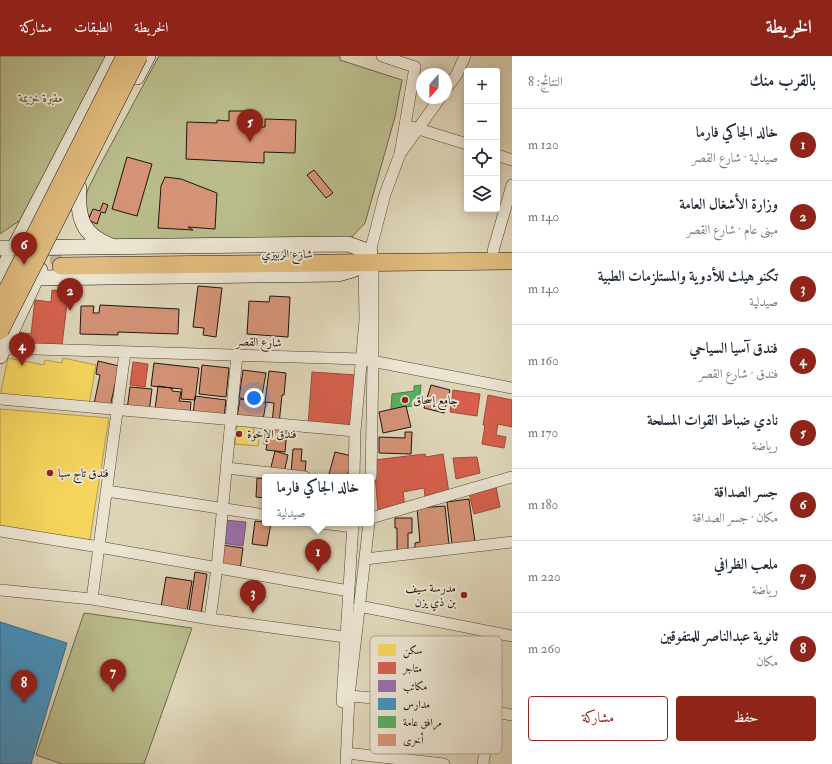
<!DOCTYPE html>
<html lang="ar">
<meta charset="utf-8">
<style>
:root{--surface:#fff;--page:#f6f6f7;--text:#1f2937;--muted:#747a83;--line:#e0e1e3;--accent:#8f2418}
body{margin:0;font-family:"IM FELL Double Pica",Amiri,serif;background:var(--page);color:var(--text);direction:rtl}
.controls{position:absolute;right:12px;top:12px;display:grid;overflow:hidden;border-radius:4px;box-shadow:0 2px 10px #0003}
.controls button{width:36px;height:36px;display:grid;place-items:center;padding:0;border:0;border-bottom:1px solid var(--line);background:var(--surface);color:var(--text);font:20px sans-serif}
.compass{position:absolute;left:416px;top:12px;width:36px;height:36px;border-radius:50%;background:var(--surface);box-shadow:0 2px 10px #0003;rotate:201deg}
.you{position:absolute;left:254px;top:342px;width:14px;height:14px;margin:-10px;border:3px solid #fff;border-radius:50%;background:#1a73e8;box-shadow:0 0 0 6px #1a73e833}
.badge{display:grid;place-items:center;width:26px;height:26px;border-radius:50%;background:var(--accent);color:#fff;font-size:13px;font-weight:700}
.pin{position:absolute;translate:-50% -33px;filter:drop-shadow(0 1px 2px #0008)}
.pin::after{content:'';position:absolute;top:21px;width:14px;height:12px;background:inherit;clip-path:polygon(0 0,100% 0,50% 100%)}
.popup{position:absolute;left:262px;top:418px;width:112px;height:52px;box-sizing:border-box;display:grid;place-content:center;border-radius:4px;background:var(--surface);filter:drop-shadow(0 1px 3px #0005);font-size:13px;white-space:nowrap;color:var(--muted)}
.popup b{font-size:15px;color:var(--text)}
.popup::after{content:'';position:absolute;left:50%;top:100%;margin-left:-8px;border:8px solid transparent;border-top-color:var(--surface)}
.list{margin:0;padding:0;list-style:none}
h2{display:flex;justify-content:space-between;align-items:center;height:52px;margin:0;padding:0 16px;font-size:17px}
h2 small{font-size:13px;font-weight:400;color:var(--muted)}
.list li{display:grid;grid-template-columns:26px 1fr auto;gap:12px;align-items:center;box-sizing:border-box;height:72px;padding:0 16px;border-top:1px solid var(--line)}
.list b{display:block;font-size:15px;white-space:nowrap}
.list p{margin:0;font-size:13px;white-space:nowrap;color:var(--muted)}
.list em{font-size:13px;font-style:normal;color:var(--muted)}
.actions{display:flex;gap:8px;padding:12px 16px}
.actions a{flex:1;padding:9px 0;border:1px solid var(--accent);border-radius:4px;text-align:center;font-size:14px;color:var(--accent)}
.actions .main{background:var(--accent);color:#fff}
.icon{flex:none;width:22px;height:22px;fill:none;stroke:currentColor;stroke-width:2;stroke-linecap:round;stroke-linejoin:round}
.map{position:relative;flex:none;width:512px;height:708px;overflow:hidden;direction:ltr}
header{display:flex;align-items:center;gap:24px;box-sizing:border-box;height:56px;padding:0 20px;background:var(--accent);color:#fff}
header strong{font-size:19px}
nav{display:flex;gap:22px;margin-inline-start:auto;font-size:14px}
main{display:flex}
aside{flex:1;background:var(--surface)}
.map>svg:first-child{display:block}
</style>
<header>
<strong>الخريطة</strong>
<nav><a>الخريطة</a><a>الطبقات</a><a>مشاركة</a></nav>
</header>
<main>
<aside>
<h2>بالقرب منك<small>النتائج: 8</small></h2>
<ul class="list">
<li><span class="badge">1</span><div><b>خالد الجاكي فارما</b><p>صيدلية · شارع القصر</p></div><em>120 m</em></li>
<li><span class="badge">2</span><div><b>وزارة الأشغال العامة</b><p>مبنى عام · شارع القصر</p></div><em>140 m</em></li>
<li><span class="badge">3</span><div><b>تكنو هيلث للأدوية والمستلزمات الطبية</b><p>صيدلية</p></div><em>140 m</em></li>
<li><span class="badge">4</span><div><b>فندق آسيا السياحي</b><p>فندق · شارع القصر</p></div><em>160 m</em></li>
<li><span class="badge">5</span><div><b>نادي ضباط القوات المسلحة</b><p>رياضة</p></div><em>170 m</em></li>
<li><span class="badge">6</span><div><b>جسر الصداقة</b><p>مكان · جسر الصداقة</p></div><em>180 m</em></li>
<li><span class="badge">7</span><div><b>ملعب الظرافي</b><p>رياضة</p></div><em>220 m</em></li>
<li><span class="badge">8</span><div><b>ثانوية عبدالناصر للمتفوقين</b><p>مكان</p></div><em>260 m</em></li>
</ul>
<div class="actions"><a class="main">حفظ</a><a>مشاركة</a></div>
</aside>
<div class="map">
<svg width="512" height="708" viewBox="0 0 512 708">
<rect width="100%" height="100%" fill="#ded5b8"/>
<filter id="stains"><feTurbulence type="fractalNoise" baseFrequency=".005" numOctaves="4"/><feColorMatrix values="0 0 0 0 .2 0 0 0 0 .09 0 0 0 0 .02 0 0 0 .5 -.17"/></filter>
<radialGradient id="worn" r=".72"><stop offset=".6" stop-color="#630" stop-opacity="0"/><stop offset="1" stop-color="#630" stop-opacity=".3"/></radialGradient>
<path fill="#b9bb8a" stroke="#6c684c" d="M0 0H110L22 163 0 178Z
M159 0H340V4L402 24 395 61 365 167 351 182 104 184 92 176 83 151 88 133 99 111Z
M84 557 192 572 144 708H62L36 699Z"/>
<path fill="#f6d55c" stroke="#b69b45" d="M8 302 44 309 45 304 62 307 63 302 96 309 89 349 0 340Z
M0 353 109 362 89 489 0 473Z
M237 368 254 370 253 381 259 382 258 390 235 388Z"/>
<path fill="#d6604d" stroke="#9f4a3a" d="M52 234 60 235V238L68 239 62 289 52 288 51 291 16 287 17 276 31 278 35 244 51 246Z
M133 306 148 308 145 331 130 329Z
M312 316 357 319 353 372 308 369Z
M453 334 480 338 477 360 450 356Z
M488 339 512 344V371L498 368 496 379 506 381 504 392 482 388 485 369H483Z
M425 398 426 401 443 398 449 437 425 441 424 432 403 436 405 451 378 455 374 404Z
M477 401 480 417 456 423 453 402Z
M495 426 500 451 474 458 469 437Z"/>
<path fill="#9970ab" stroke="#75557c" d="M224 464 246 466 243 490 221 487Z"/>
<path fill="#4393c3" stroke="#386d8d" d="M0 566 67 587 31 708H0Z"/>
<path fill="#5aae61" stroke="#498048" d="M421 329 419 349 391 353 392 338 414 335V330Z"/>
<path fill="#d59377" stroke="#20150e" d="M229 55H253V71H265V63L296 64 295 97 264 96V107L186 103 187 66 217 67V64L229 65Z
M127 101 152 108 137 160 112 153Z
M314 114 333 137 326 142 307 119Z
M165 121 181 123 217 137 215 173 188 171 193 174 158 172 161 130Z
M103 147 108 149 105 157 101 156 97 168 88 164 93 153 100 155Z
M198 230 222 232 216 281 203 279 204 272 193 271Z
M270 240 290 241 288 281 247 278 249 245 269 246Z
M100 249 179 253 178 278 118 276V279L80 278 81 250H94L93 257H99Z
M98 305 119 310 110 351 94 348 100 319 96 318Z
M154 307 199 312 195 344 181 343 182 333 151 330Z
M202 309 229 312 226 341 199 338Z
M243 314 266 317 261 345 239 342Z
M269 315 286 317 284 339H282L279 368 272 367 274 347 265 346Z
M431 329 450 334 444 357 424 352Z
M158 330 172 332V335L181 336 179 345 191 346 190 358 155 353Z
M130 331 152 333 149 356 127 354Z
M195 340 226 344 224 360 193 359Z
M240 343 266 347 263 364 237 361Z
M406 350 411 371 383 377 379 356Z
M266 371 287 373 285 396 266 394 267 388H264Z
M405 376H412L411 398 379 397V381L405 382Z
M293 393H302L301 405H306L305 418 291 417Z
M275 395 288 399 284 417 270 415Z
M335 396 352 400 347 421H340L329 418Z
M257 422 265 423V442L256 441Z
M469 443 475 486 452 488 447 446Z
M445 450 449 489 415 492V487L420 486 417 452Z
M395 462H412V477H408V497L397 496V472H395Z
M255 465 271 467 267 490 252 488Z
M222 489 243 492 240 514 218 511Z
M195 516 207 518 201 558 189 556Z
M166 521 192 525 187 555 161 551Z"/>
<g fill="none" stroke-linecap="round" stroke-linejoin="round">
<path stroke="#b8af96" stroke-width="17" stroke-dasharray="17 8" stroke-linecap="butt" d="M0 200 62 199"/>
<g stroke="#504538" stroke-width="12">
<path id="minor" d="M446 33 457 18 465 0
M412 71 467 88
M402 95 440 42
M497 99 512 104
M493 195 512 129
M370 196 385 138 400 98 415 11 382 0
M3 292 361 303 512 332
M0 343 355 375
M227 412 305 421
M354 421 355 375 365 264 364 208
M371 421 373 305V207
M107 435 265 459
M371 462 512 421
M322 467 353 471
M0 475 99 491 349 535
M365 503 512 486
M0 534 92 543 210 563 345 581
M92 543 125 296
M359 550 512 580
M210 563 217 512 237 299
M349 640 449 648 512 659
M342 646 353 467
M346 697 444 708
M346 708 349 640 369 467
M483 708 491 656"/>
</g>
<g stroke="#20150e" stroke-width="16">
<path id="secondary" d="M137 21 148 0
M79 132C77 161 82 180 112 190
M0 192 348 188 370 196
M0 219 114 0
M0 224 37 222 338 218 352 214 364 208
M0 300 40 214"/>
</g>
<g stroke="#20150e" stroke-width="18">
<path id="primary" d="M61 210C211 207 362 208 512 205"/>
</g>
<use href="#minor" stroke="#eae4d1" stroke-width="11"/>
<use href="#secondary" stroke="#eae4d1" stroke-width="15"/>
<use href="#primary" stroke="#dfba7c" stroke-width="17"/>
<g stroke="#20150e" stroke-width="18" stroke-linecap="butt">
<path id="primary-bridge" d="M0 248 125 0
M0 275 139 0"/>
</g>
<use href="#primary-bridge" stroke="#dfba7c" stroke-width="17"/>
</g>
<g fill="#8f2418" stroke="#eae4d1" stroke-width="1.5">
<circle cx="405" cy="344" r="4"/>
<circle cx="239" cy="378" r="4"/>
<circle cx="50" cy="417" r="4"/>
<circle cx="464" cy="539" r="4"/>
</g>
<g text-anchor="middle" stroke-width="4" stroke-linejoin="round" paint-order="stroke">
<g font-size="12" font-style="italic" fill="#4e4733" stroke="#eae4d1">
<text x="41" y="46">مقبرة خزيمة</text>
</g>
<g font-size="12" fill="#20150e" stroke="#eae4d1">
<text x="287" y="202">شارع الزبيري</text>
<text transform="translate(259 286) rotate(2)" y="4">شارع القصر</text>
</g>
<g font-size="12" fill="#20150e" stroke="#eae4d1" text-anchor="start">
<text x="413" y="348">جامع إسحاق</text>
<text x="247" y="382">فندق الإخوة</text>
<text x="58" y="421">فندق تاج سبا</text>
<text x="456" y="536" text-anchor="end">مدرسة سيف<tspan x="456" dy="14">بن ذي يزن</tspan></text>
</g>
</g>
<rect x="370" y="580" width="132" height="118" rx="6" fill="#eae4d1" stroke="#ada696" stroke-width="1"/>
<rect x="378" y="588" width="18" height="12" fill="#f6d55c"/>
<rect x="378" y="606" width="18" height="12" fill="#d6604d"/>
<rect x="378" y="624" width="18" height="12" fill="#9970ab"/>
<rect x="378" y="642" width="18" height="12" fill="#4393c3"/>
<rect x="378" y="660" width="18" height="12" fill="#5aae61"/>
<rect x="378" y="678" width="18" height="12" fill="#d59377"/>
<g font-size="11" fill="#20150e">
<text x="403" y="598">سكن</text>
<text x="403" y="616">متاجر</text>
<text x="403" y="634">مكاتب</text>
<text x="403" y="652">مدارس</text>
<text x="403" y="670">مرافق عامة</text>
<text x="403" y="688">أخرى</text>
</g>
<rect width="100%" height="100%" filter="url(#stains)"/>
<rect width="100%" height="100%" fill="url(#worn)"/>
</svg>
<div class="controls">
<button>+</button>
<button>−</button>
<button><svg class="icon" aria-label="locate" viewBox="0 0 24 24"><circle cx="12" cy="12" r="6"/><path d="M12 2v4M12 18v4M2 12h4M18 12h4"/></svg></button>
<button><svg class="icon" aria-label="layers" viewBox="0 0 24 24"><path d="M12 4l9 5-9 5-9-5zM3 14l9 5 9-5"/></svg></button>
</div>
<svg class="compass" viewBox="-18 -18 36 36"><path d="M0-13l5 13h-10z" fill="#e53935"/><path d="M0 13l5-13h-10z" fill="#747a83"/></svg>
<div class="you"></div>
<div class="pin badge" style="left:318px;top:516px">1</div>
<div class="popup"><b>خالد الجاكي فارما</b>صيدلية</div>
<div class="pin badge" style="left:70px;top:255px">2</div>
<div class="pin badge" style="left:253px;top:557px">3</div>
<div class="pin badge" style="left:22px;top:310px">4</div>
<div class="pin badge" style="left:250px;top:86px">5</div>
<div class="pin badge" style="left:24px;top:209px">6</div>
<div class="pin badge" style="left:113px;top:636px">7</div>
<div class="pin badge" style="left:24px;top:647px">8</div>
</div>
</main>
